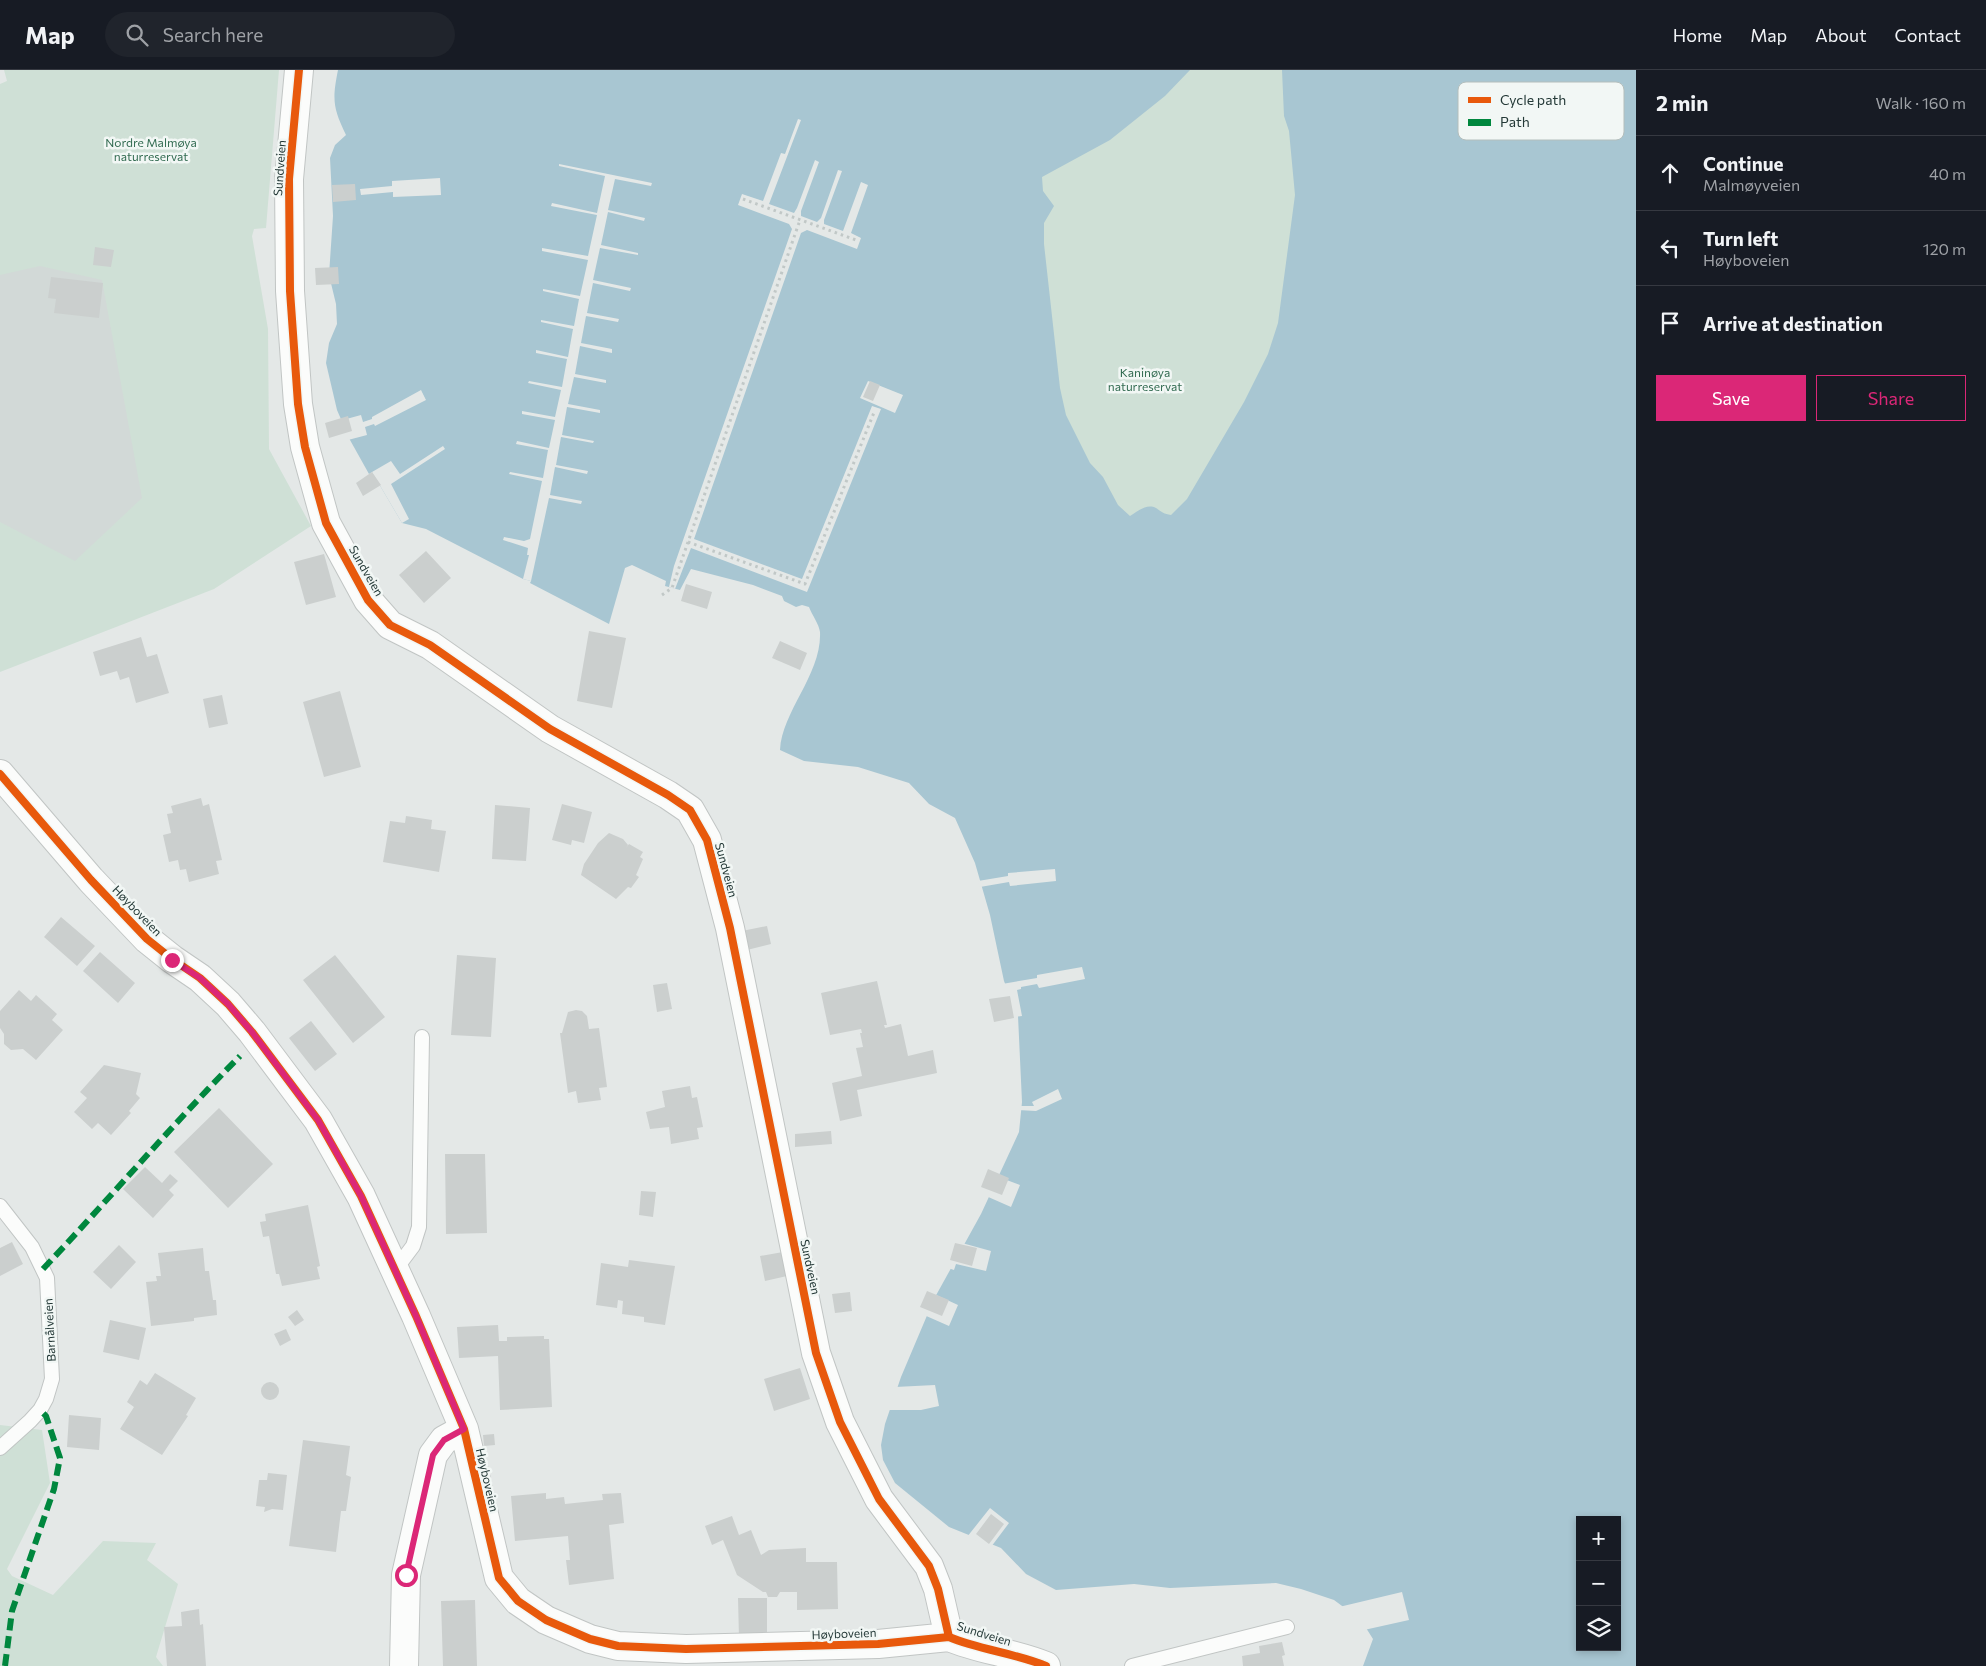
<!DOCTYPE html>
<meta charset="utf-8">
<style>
:root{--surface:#171b24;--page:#20242c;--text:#f1f3f6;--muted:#9ea1a6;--line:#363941;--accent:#db2777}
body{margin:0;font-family:Commissioner,sans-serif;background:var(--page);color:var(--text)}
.controls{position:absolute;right:15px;bottom:15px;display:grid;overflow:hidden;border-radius:0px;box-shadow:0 2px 8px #0003}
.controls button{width:45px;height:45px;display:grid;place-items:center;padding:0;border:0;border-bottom:1px solid var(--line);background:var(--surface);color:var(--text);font:25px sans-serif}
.stop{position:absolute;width:15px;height:15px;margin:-11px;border:4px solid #db2777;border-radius:50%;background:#fff}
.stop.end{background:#db2777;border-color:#fff;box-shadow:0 1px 5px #0008}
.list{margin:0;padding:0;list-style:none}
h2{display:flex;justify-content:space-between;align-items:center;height:65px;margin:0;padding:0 20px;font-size:21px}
h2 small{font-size:16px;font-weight:400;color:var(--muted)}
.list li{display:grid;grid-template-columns:32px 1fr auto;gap:15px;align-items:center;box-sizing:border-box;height:75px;padding:0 20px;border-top:1px solid var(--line)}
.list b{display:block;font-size:19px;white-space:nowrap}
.list p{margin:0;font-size:16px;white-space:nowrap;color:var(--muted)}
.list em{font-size:16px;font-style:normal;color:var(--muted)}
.actions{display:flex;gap:10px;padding:15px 20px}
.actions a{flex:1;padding:11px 0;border:1px solid var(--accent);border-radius:0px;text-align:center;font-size:18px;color:var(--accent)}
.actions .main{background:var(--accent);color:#fff}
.icon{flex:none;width:28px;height:28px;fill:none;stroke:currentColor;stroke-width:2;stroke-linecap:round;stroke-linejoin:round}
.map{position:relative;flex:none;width:1636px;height:1596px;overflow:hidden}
header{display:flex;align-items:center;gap:30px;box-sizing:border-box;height:70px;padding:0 25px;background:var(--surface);border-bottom:1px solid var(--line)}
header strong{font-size:24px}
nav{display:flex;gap:28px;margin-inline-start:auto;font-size:18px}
.search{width:350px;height:45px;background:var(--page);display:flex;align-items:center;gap:12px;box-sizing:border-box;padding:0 18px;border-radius:28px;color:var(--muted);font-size:19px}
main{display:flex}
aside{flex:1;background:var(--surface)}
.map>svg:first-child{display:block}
</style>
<header>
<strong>Map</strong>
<div class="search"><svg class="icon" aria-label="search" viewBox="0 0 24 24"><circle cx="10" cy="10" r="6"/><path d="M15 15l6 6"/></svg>Search here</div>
<nav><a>Home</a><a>Map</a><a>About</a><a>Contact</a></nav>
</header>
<main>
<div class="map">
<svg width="1636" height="1596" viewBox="0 0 1636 1596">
<rect width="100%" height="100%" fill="#e4e8e7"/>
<path fill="#d2d9d7" d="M95 175 253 485 0 592V181Z"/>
<path fill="#cfe0d6" d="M4 0H279L266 158 254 159 252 166 268 259 269 379 311 456 214 519 0 602V452L75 491 142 428 102 210 40 196 0 205V14L7 11Z
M872 0H1498L1251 641 821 36Z
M0 1355 42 1360 50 1413 7 1499 12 1506 53 1525 103 1471 156 1473 147 1490 178 1514 156 1587 163 1596H0Z"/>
<path fill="#a8c6d2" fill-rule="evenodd" d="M338 0H1190L1165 26 1110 70 1042 107 1043 121 1054 136 1044 153V174L1060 318 1066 345 1090 393 1103 407 1118 435 1130 446C1138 441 1147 433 1156 438 1162 442 1164 444 1171 445L1187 429 1244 332 1268 284 1278 253 1295 125 1289 61 1284 46 1282 0H1636V1596H1363L1373 1569 1361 1550 1334 1530 1301 1519 1276 1513 1170 1518 1134 1514 1056 1520 1026 1504 1001 1478 949 1457 895 1413 883 1390 881 1375 885 1354 901 1307 934 1229 981 1144 1019 1062 1022 1032 1018 946 1004 911 990 845 975 793 955 748 929 734 909 713 858 697 804 691 780 680C782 641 822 604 820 562 819 554 812 545 809 537L802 535 796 537 784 531 782 526 753 515 691 499 680 520 665 516 666 511 632 495 625 498 609 554 530 513 531 511 523 509 426 459 402 453 372 402 369 404 350 370 337 340 326 293 329 273 337 254 336 234 329 205 333 146 330 88 335 75 346 65C333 38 332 30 338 0ZM1580 1450H1617V1577H1580Z"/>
<path fill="#e4e8e7" d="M798 49 801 50 769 134 794 143 797 138 815 90 819 92 801 141V146L817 152 821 148 838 100 842 101 824 150V154L843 161 861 112 868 115 851 163 861 168 857 179 807 160 801 163 694 469 802 509 872 336 881 339 807 522 691 478 675 519 669 517 674 496 792 159 789 154 738 135 742 124 763 131 781 83 785 84Z
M559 94 652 113 651 116 615 109 608 140 645 148 644 151 608 142 601 175 638 183V185L600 178 593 210 631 218 630 221 593 213 587 243 619 249 618 252 586 246 581 273 612 279V283L580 276 575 304 606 310V313L574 307 568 334 600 340V343L567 337 562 365 594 371 593 373 561 367 556 395 588 401 587 404 555 397 550 425 582 431 581 434 549 428 531 511 523 509 529 485H527L528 478 503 470 504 467 524 471 530 469 542 411 509 404 510 402 543 408 548 380 516 374 517 371 549 378 555 350 522 344V341L555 347 561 320 528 313 529 311 562 317 567 289 536 283V280L568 287 573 259 541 252V250L574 256 579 229 543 221V219L580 226 588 190 542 181V178L588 186 597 145 551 136 552 133 597 143 605 106 559 96Z
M440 108 441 125 393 127V122L361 125 360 119 392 116V111Z
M868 311 903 325 895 343 860 328Z
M421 320 426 330 375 356 374 354 365 357 367 365 348 370 339 351 361 345 363 352 372 349V347Z
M443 376 445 379 391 414 409 449 402 453 372 402 391 391 400 404Z
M1055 799 1056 811 1010 816 1009 812 980 817 978 811 1008 806V803Z
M1082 897 1085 909 1039 918 1037 914 1021 917V919L1017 920 1022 946 1015 947 1002 914 1037 908V905Z
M1058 1019 1062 1029 1036 1041 1018 1040 1019 1036H1034L1032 1032Z
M996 1106 1020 1115 1011 1137 986 1126Z
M962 1173 991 1181 986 1201 956 1194 954 1200 948 1198Z
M934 1224 958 1235 949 1256 924 1245Z
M935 1315 939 1336 921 1340H887L895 1317Z
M990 1438 1009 1453 991 1477 967 1467Z
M1402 1522 1409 1550 1364 1560 1359 1552 1339 1537Z"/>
<path fill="#cbcfce" d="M355 114 356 130 333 132 332 115Z
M95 177 114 180 111 197 93 195Z
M338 197 339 214 316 215 315 198Z
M51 207 103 213 99 248 54 243 56 229 48 228Z
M870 311 880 315 873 331 863 327Z
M348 346 352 361 329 368 325 353Z
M372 402 381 415 363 426 356 413Z
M426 481 451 508 424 533 399 505Z
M324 484 336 527 306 535 294 492Z
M686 514 712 522 707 539 681 531Z
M589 561 626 568 612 638 577 631Z
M141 567 147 587 157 584 169 623 136 633 129 607 120 610 117 601 100 606 93 582Z
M780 571 807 583 800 600 772 588Z
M340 621 361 697 324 707 303 632Z
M222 625 228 654 209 658 203 629Z
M201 728 203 736 209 734 222 790 216 791 219 804 189 812 186 799 180 800 178 790 169 792 163 765 171 763 167 744 173 743 171 736Z
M562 734 592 742 584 773 572 770 571 775 552 770Z
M495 735 530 738 526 791 492 789Z
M406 746 432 750 431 759 446 761 439 802 383 792 390 751 405 753Z
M609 763 623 769 628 775 626 778 629 774 643 782 640 787 643 789 636 805 639 807 631 818 628 817 616 829 581 805 584 794 598 773Z
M61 847 95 876 77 896 44 867Z
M767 856 771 874 747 880 742 861Z
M100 882 135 913 118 933 83 901Z
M335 885 385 947 353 973 303 910Z
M457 885 496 888 491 967 451 965Z
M877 911 887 955H884L885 958 901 954 908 986 933 980 937 1003 857 1020 862 1046 840 1051 832 1013 862 1006 856 978 863 977 860 963H862L861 959 830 965 821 923Z
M667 913 672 939 657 942 653 915Z
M19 920 31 931 36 925 57 944 52 950 63 960 36 990 23 979 11 980 4 974V964L0 958V941Z
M1010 926 1014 948 994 952 989 929Z
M576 940 582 941 587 946 589 959 599 958 607 1017 599 1018 601 1030 578 1033 576 1021 568 1023 560 963H562L568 942Z
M311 951 337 984 315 1001 289 968Z
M104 995 141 1003 136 1024 140 1028 129 1041 131 1043 111 1065 98 1053 92 1059 74 1042 87 1028 80 1022Z
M690 1016 692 1028 697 1027 703 1057 697 1058 699 1069 671 1074 669 1057 650 1059 646 1042 665 1037 662 1021Z
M219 1038 273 1094 228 1138 174 1082Z
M831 1061 832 1074 795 1077V1064Z
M445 1084H485L487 1163 446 1164Z
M145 1097 162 1113 170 1104 178 1111 169 1120 174 1125 153 1148 123 1119Z
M988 1099 1009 1108 1002 1125 981 1117Z
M641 1121 656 1122 653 1147 639 1145Z
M308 1135 320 1196 317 1197 320 1209 282 1216 279 1204H276L269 1166 263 1167 260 1152 266 1151 265 1144Z
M12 1172 23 1194 0 1206V1178Z
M955 1173 977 1178 972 1196 950 1190Z
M119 1175 136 1192 111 1219 93 1202Z
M203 1178 205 1201H209L213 1230H216L217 1245 194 1248V1251L151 1256 146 1212 157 1211 156 1206H161L158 1183Z
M783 1182 787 1206 765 1211 760 1186Z
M629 1190 675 1196 665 1255 644 1252V1247L622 1244 623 1231 618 1230 617 1238 596 1235 601 1193 628 1197Z
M927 1221 949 1230 942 1246 920 1237Z
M850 1222 852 1241 835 1243 832 1224Z
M297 1240 304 1250 295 1256 288 1247Z
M110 1250 146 1258 139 1290 103 1282Z
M498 1255 499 1271H507V1267L544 1266V1269H549L552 1337 500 1340 498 1286 459 1288 457 1257Z
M286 1259 291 1270 280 1276 274 1264Z
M800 1298 810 1329 774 1341 764 1309Z
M155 1303 196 1328 186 1345 188 1346 162 1385 120 1359 134 1337 127 1332 140 1310 147 1315Z
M261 1321a9 9 0 1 1 18 0a9 9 0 1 1-18 0Z
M69 1345 101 1348 99 1380 67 1377Z
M494 1364 495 1375 484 1376 483 1365Z
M303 1370 350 1376 346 1405 351 1407 346 1441H341L336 1482 289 1476Z
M268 1403 287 1405 283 1440 272 1439 264 1442 265 1437 256 1436 259 1410H267Z
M546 1423V1429L564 1427 565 1434 603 1430 602 1424 621 1423 624 1453 609 1455 614 1509 569 1515 566 1490H570L568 1466 515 1471 511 1426Z
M991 1444 1004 1454 989 1474 976 1464Z
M732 1446 739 1465 751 1460 761 1485 769 1480 806 1478V1492H837L838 1539 797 1540V1522H780L777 1527H768L766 1522H763L737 1505 723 1470 712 1475 705 1456Z
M738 1528H767V1567L739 1568Z
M475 1530 477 1596H443L441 1531Z
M199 1539 200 1555 203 1554 206 1596H167L164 1557 182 1556 181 1542Z
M1282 1572 1285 1585 1282 1586 1284 1596H1243L1242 1586 1260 1583 1259 1576Z"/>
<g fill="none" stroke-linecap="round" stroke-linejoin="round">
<g stroke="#c1c5c4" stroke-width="16">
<path id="lane" d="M0 1136 32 1177 47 1208 52 1309 46 1329 40 1340 30 1351 0 1378
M395 1200 413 1176 419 1157 422 967
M1132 1596 1287 1557"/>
</g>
<g stroke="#c1c5c4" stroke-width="30">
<path id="street" d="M299 0 289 109 290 221 298 334 305 377 326 453 368 530 390 555 430 575 550 659 668 725 690 740 707 770 730 858 816 1283 840 1352 879 1429 929 1496 938 1519 949 1567C980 1580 1015 1583 1046 1596
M0 704 91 810 147 869 172 889 200 908 228 934 252 962 318 1050 361 1126 416 1246 464 1359 499 1508 518 1531 546 1550 590 1569 618 1576 686 1579 878 1574 949 1567
M404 1596 406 1505 433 1385 444 1370 464 1359"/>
</g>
<path stroke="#c1c8c7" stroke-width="3" stroke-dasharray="2.5 4" stroke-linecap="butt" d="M743 129 856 170
M688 472 805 514 875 340
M662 525 672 518 800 150"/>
<use href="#lane" stroke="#fbfcfb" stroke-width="14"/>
<use href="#street" stroke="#fbfcfb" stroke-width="28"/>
<path stroke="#00873e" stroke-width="6" stroke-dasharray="12 6" stroke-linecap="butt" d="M43 1199C109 1129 172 1055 240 986
M5 1596 12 1541 54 1419 60 1388 46 1346 40 1340"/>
<g stroke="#f2f7f5" stroke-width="11">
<path id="cycleway" d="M299 0 289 109 290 221 298 334 305 377 326 453 368 530 390 555 430 575 550 659 668 725 690 740 707 770 730 858 816 1283 840 1352 879 1429 929 1496 938 1519 949 1567C980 1580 1015 1583 1046 1596
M0 704 91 810 147 869 172 889 200 908 228 934 252 962 318 1050 361 1126 416 1246 464 1359 499 1508 518 1531 546 1550 590 1569 618 1576 686 1579 878 1574 949 1567"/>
</g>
<use href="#cycleway" stroke="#e8590c" stroke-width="8"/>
</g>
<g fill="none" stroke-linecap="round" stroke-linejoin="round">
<path stroke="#db2777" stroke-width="6" d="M172 890 200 908 228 934 252 962 318 1050 361 1126 416 1246 464 1359 444 1370 433 1385 406 1505"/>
</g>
<g text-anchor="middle" stroke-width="5" stroke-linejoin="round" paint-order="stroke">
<g font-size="12" fill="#326b51" stroke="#f2f7f5">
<text x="151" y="77">Nordre Malmøya<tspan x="151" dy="14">naturreservat</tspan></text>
<text x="1145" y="307">Kaninøya<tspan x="1145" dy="14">naturreservat</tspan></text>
</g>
<g font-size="12" fill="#243937" stroke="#f2f7f5">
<text transform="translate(280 98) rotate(-86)" y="4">Sundveien</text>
<text transform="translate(366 501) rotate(60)" y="4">Sundveien</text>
<text transform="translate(726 800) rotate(75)" y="4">Sundveien</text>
<text transform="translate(137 841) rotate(46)" y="4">Høyboveien</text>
<text transform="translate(810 1197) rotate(78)" y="4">Sundveien</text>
<text transform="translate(50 1260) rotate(-93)" y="4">Barnålveien</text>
<text transform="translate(487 1410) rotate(77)" y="4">Høyboveien</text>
<text transform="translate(844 1564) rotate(-2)" y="4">Høyboveien</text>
<text transform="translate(984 1564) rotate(17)" y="4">Sundveien</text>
</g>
</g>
<rect x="1458" y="12" width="166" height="58" rx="8" fill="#f2f7f5" stroke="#b4bebc" stroke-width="1"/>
<rect x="1468" y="27" width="23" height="6" fill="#e8590c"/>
<rect x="1468" y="49" width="23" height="7" fill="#00873e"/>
<g font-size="14" fill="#243937">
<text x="1500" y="35">Cycle path</text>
<text x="1500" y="57">Path</text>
</g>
</svg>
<div class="controls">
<button>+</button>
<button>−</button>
<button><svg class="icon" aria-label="layers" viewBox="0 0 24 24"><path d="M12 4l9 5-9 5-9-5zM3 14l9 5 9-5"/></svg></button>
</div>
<div class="stop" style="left:406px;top:1505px"></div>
<div class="stop end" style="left:172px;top:890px"></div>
</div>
<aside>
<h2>2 min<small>Walk · 160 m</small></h2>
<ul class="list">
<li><svg class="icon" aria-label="ahead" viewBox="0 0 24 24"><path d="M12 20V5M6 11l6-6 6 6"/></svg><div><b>Continue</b><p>Malmøyveien</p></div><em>40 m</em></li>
<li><svg class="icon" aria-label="left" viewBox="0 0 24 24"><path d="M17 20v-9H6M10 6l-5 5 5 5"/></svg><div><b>Turn left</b><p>Høyboveien</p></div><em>120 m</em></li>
<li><svg class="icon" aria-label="arrive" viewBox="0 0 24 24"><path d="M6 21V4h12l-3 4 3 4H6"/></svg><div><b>Arrive at destination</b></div></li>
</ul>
<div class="actions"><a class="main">Save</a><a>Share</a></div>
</aside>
</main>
